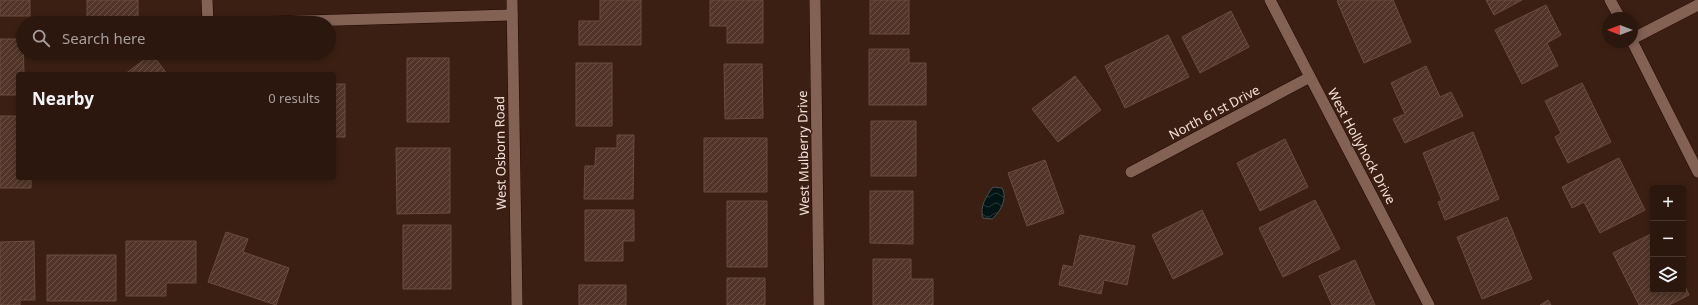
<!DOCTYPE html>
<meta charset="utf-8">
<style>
:root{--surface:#2c170e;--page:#342017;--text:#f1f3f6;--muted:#a69f9e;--line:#48362e}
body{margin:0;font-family:"Noto Sans",sans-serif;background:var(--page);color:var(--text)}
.controls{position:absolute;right:12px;bottom:12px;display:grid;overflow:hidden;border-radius:4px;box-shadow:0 2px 6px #0003}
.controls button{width:36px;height:36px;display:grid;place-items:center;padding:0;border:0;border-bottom:1px solid var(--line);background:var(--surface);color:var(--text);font:20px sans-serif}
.compass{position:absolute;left:1602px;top:12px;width:36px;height:36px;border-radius:50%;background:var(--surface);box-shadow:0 2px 6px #0003;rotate:270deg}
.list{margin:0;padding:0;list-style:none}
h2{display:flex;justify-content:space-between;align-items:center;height:52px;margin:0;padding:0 16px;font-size:17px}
h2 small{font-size:13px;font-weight:400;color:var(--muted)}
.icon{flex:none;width:22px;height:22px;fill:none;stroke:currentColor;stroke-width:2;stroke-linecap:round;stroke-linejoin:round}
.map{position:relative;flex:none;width:1698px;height:305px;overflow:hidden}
.search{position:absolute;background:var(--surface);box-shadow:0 2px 6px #0003;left:16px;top:16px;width:320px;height:44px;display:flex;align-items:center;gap:10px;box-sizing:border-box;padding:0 14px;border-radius:22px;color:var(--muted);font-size:15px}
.panel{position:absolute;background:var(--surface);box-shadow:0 2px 6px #0003;left:16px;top:72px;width:320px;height:108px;border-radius:4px}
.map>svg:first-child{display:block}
</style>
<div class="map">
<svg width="1698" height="305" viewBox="0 0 1698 305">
<defs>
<pattern id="water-waves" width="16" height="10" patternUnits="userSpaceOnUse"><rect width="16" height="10" fill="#011515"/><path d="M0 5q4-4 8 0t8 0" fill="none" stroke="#273736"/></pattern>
<pattern id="building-hatch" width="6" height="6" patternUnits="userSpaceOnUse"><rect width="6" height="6" fill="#523528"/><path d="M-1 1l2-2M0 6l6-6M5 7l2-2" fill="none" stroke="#6c5247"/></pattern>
</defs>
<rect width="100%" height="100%" fill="#3b1f13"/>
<path fill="url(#water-waves)" stroke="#4a5250" d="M993 187 1002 188C1008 199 1000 212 992 219L983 218C979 207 987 195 993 187Z"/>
<path fill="url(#building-hatch)" stroke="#6b4c3e" d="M0 0H30V16H0Z
M87 0H138V23H87Z
M600 0H641V45H579V21H600Z
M710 0H763V43H727V26H710Z
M870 0H909V34H870Z
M1339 0H1393L1411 42 1364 63 1337 1Z
M1486 0H1522L1494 15Z
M1546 5 1561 35 1547 43 1558 66 1522 84 1495 30Z
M1231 11 1249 47 1200 73 1182 37Z
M1168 35 1189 77 1125 108 1105 66Z
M0 39H23L24 74H18V95H0Z
M869 49H909V63H926V105H869Z
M152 54 167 74H125Z
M407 58H449V122H407Z
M576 63H612V126H576Z
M724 64H762L763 118 725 119Z
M1426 66 1440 97 1451 92 1463 116 1405 143 1393 119 1405 114 1391 83Z
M1075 76 1101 110 1058 142 1032 109Z
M1582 83 1611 142 1568 163 1555 137 1561 133 1545 101Z
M334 84H345V137H334Z
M0 116H18V178H31V188H0Z
M871 121H916V176H871Z
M1473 132 1499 199 1445 220 1438 202 1442 201 1423 153Z
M617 135H634L633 199H584L585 166H595L596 148H617Z
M704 138H767V192H704Z
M1285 139 1308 187 1260 211 1237 163Z
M396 148H450V213L397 214Z
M1619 158 1645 210 1600 233 1584 202 1572 208 1562 187Z
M1045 160 1064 213 1027 226 1008 173Z
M870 191H913V244L870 243Z
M1315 200 1340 249 1283 277 1259 228Z
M727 201H767V267H727Z
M585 210H634V241H623V261H585Z
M1202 210 1223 254 1173 279 1152 235Z
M1507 217 1532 279 1482 299 1457 237Z
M403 225H451V289H403Z
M226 232 248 239 243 252 289 268 276 305 208 282Z
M1653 233V290H1683V282L1689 295 1669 305H1639L1613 253Z
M1080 235 1135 246 1127 285 1104 280 1101 294 1059 285 1063 265 1073 267Z
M34 241 35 300H20V305H0V242Z
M126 241H196V283H166V296H126Z
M47 255H116V301H47Z
M873 259H911V279H933V305H873Z
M1355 260 1375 305H1332L1319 276Z
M727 278H765V305H727Z
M579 285H626V305H579Z
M1548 300 1551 305H1540Z"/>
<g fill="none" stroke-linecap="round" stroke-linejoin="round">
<g stroke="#200800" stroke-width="12">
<path id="minor" d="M207 0 208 23
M815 0 819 305
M1270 0 1429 305
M1610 0 1620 18
M233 23 512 15
M1632 39 1698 5
M1632 41 1698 172
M1131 172 1310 77"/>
</g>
<g stroke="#200800" stroke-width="12">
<path id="tertiary" d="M512 0 517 305"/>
</g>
<use href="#minor" stroke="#836254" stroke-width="11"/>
<use href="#tertiary" stroke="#836254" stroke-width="11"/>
</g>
<g text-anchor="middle" stroke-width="3" stroke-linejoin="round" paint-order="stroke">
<g font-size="13" fill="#f4e1d9" stroke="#3b1f13">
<text transform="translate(1214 112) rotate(-28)" y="5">North 61st Drive</text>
<text transform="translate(1362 146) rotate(62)" y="5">West Hollyhock Drive</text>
<text transform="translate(500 153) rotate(-91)" y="5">West Osborn Road</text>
<text transform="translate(803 153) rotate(-91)" y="5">West Mulberry Drive</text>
</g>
</g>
</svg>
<div class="controls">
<button>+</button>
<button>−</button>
<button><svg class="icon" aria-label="layers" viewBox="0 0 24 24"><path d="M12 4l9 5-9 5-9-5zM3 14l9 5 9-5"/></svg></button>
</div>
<svg class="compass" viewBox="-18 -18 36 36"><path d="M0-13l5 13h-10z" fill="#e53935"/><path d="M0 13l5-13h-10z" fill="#a69f9e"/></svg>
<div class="search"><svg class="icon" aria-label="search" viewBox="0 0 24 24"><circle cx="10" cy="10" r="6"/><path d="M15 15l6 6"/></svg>Search here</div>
<section class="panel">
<h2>Nearby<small>0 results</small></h2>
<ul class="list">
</ul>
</section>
</div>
